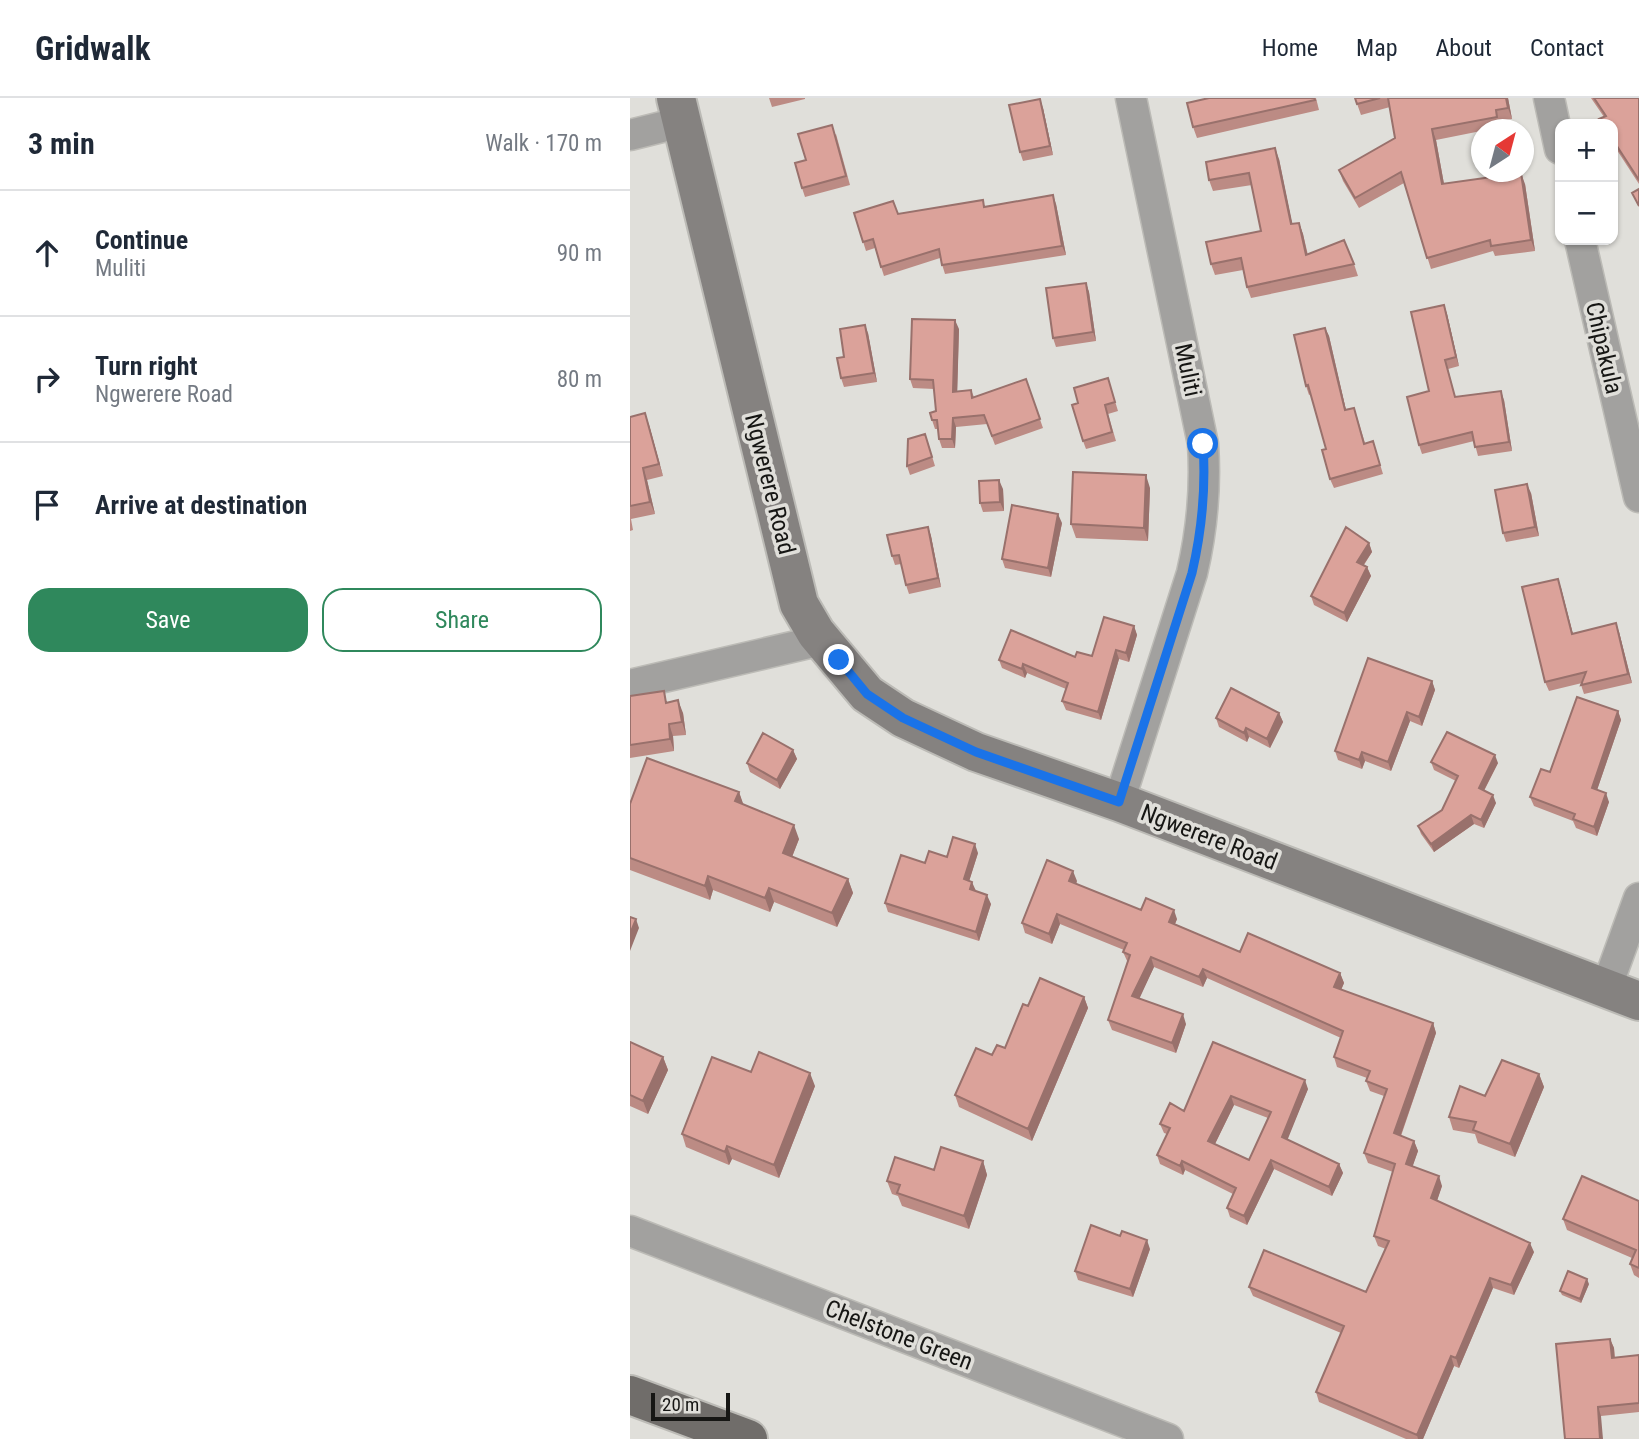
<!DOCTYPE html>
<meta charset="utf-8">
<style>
:root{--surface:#fff;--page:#f2f2f3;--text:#1f2937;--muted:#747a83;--line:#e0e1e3;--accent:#2f885c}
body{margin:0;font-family:"Roboto Condensed",sans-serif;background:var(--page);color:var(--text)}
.controls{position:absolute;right:21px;top:21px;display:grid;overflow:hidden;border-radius:14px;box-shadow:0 2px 5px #0004}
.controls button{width:63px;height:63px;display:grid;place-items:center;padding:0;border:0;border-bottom:2px solid var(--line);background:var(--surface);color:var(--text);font:35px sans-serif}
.compass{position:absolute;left:841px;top:21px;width:63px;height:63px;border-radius:50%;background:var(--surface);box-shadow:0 2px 5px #0004;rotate:36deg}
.scale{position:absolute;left:21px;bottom:18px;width:79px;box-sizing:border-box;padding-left:7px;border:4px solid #161614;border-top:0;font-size:19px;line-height:24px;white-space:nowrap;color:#161614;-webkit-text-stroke:5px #e0dfda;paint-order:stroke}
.stop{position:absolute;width:21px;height:21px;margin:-16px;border:5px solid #1a73e8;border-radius:50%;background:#fff}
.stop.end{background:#1a73e8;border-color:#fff;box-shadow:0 2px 7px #0008}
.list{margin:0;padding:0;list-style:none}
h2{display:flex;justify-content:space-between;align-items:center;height:91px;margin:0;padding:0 28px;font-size:30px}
h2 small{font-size:23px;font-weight:400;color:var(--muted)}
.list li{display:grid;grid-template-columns:46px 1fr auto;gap:21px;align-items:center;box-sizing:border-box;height:126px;padding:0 28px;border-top:2px solid var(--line)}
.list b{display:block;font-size:26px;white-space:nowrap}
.list p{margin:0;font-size:23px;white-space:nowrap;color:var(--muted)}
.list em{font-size:23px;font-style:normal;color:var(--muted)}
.actions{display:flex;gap:14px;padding:21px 28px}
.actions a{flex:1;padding:16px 0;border:2px solid var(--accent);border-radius:21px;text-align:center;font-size:24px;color:var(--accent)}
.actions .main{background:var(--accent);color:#fff}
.icon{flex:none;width:38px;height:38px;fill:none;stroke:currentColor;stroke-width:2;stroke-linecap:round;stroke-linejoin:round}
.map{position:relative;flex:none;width:1009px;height:1341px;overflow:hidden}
header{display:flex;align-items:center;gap:42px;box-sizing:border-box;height:98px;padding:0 35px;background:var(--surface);border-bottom:2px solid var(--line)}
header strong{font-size:33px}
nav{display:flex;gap:38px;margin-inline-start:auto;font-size:24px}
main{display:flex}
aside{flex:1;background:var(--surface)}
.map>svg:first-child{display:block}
</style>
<header>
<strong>Gridwalk</strong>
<nav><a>Home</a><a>Map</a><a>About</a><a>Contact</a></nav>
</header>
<main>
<aside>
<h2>3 min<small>Walk · 170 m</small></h2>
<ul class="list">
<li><svg class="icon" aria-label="ahead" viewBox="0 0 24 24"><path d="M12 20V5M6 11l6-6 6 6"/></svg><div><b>Continue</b><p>Muliti</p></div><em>90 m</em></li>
<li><svg class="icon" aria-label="right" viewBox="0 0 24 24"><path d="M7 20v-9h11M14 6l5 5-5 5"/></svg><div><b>Turn right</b><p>Ngwerere Road</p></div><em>80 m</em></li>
<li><svg class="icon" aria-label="arrive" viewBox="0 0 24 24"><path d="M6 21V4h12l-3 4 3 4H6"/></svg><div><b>Arrive at destination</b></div></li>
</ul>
<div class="actions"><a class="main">Save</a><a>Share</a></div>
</aside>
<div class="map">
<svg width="1009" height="1341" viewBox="0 0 1009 1341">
<rect width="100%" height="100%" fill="#e0dfda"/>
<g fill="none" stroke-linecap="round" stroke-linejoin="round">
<g stroke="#bcbbb6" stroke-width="33">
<path id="street" d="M919 0 930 51
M0 37 52 24
M950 142 1009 399
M0 587 192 542
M489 704 562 475C572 432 576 391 573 346L501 0
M976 891 1009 800
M0 1133 538 1341"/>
</g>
<g stroke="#bcbbb6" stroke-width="42">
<path id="secondary" d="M46 0 169 506 186 535 237 596 273 620 346 654 489 704 1009 903"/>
</g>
<g stroke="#bcbbb6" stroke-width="42">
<path id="primary" d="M0 1297 118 1341"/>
</g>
<use href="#street" stroke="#a2a19f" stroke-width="30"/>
<use href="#secondary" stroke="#858280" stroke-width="38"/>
<use href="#primary" stroke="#706d6a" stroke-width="38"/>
</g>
<path fill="#bc8b84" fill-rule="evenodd" d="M139 0H175V1L142 9Z
M579 0H686L689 12 567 40 563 29Z
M725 0H878L882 21 870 23 871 30 860 32H851V33L806 42 814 86H895L905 153 865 158 863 153 801 171 774 85 729 110 713 83 709 72 765 40 760 9 731 17Z
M961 0H1009V86L983 46V26H971L969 21 974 19Z
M413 10 423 57 393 63 390 54Z
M206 36 220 87 175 99 172 90 176 62Z
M649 61 662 126 669 125 673 136 678 157 724 166 728 178 621 200 617 189 613 172 585 177 581 166 631 133 622 87 583 93 579 82Z
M426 106 436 157 315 176 310 160 254 178 245 150 236 153 224 115 268 116 355 109Z
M456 185 459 194 466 243 426 249 423 240Z
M814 207 817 216 829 268 818 271 825 299 874 302 882 353 848 358 844 343 792 356 789 347 799 293Z
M695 230 699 238 716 312 727 319 735 345 743 343 753 376 704 390 700 381 696 351 681 296 679 297 676 288Z
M329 231 327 293 341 292 344 299 396 281 413 330 365 347 357 326 326 329 325 350H312L309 341 308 331H305L302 322 306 313 304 291 283 290 280 281Z
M238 235 247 284 214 289 211 280 214 259Z
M478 280 488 313 478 316 486 343 456 351 453 343 448 305Z
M0 318 19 327 33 378 17 382 25 416 1 421 3 432 0 433Z
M298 345 305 368 280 377 277 368Z
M520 390 518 443 446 440 441 426Z
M373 391 374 413 353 414 350 405Z
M901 395 909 438 876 444 873 435Z
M432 425 421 479 375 470 372 461Z
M298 429 301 438 311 489 279 496 276 487 271 466 265 467 262 458Z
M739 445 742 454 734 467 737 469 741 478 717 524 684 507 681 498Z
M931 490 943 536 989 534 1002 585 954 596 951 587 952 585 919 593 915 584Z
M504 528 507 537 499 564 489 561 471 622 436 612 432 603 436 591 397 575 395 580 372 570 369 562 462 558Z
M802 583 805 592 792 628 780 623 761 673 735 663 732 671 708 662 705 653Z
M0 598 38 604 53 615 56 637 43 638 44 653 0 660Z
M988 613 991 622 967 692 979 704 967 738 946 730 943 723 904 708 900 699 920 674Z
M649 615 653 624 640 650 619 639 617 644 589 629 586 620Z
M163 652 167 661 150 691 120 674 117 665Z
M801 664 868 665 854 693 866 705 854 730 844 726 804 754 791 736 788 728 812 712 826 683 804 672Z
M109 694 113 707 169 741 162 759 218 781 223 795 207 829 144 804 140 814 83 792 80 802 0 772V706Z
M348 755 339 783 346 793 361 806 349 843 258 814 255 805 295 765 317 759Z
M447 783 446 786 511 812 547 821 545 826 610 854 710 875 714 885 711 892 803 925 806 935 771 1038 784 1043 788 1053 782 1069 812 1088 807 1102 904 1154 884 1197 863 1190 829 1270 824 1268 793 1341H776L689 1304 686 1294 711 1235 623 1198 619 1189 736 1194 756 1151 748 1148 744 1138 763 1074 738 1065 734 1055 754 998 740 993 736 983 737 980 707 969 704 959 711 940 577 880 573 889 524 869 509 900 556 926 546 955 482 932 478 922 498 865 493 854 494 852 430 826 422 846 395 835 392 825Z
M454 899 458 910 402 1043 329 1009 325 997 362 957 375 950 398 908Z
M0 944 33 959 38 972 18 1016 0 1008Z
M583 944 678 991 657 1041 709 1066 713 1075 702 1098 644 1071 617 1127 600 1119 597 1110 603 1096 555 1072 553 1077 530 1066 527 1057 537 1036 534 1035 530 1026 554 1013ZM604 1007 638 1020 619 1062 585 1046Z
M121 974 185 988 149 1080 102 1061 99 1067 56 1049 52 1036Z
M909 976 914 989 885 1059 848 1045 845 1036 823 1032 819 1019 855 998Z
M353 1063 357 1077 339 1131 272 1108 268 1098 262 1096 257 1083 304 1072Z
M1009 1103V1180L1004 1177 1000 1166 1002 1160 937 1132 933 1121Z
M520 1151 503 1199 448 1182 445 1173Z
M959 1186 951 1205 932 1197 930 1193Z
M980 1241 984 1250 985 1260 1009 1257V1314L971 1318 935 1341Z"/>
<path fill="#99716c" d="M876 0H878L882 21 878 10Z
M410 1 413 10 423 57 420 48Z
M802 31 806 42 816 97 812 86Z
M645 50 649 61 665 138 661 126Z
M891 75 895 86 905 153 901 142Z
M423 97 426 106 436 157 432 148Z
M669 125 673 136 680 169 676 157Z
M456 185 459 194 466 243 463 234Z
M814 207 817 216 829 268 826 259Z
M325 222 329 231 327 303 323 294Z
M235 227 238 235 247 284 244 275Z
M695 230 699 238 718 321 715 312Z
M871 293 874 302 882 353 879 344Z
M15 315 19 327 33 378 29 366Z
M323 320 326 329 325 350 322 341Z
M13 370 17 382 25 416 20 404Z
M516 377 520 390 518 443 514 430Z
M369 382 373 391 374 413 370 404Z
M897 386 901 395 909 438 905 429Z
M428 416 432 425 421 479 418 470Z
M298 429 301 438 311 489 308 480Z
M739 445 742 454 730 472 727 464Z
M737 469 741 478 717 524 714 515Z
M928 481 931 490 945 545 942 536Z
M986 525 989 534 1002 585 998 576Z
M504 528 507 537 499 564 496 555Z
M486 552 489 561 471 622 468 614Z
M393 566 397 575 395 580 392 571Z
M802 583 805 592 792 628 789 619Z
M48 602 53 615 56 637 52 624Z
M988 613 991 622 965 698 962 690Z
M777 614 780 623 761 673 758 664Z
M649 615 653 624 640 650 637 641Z
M39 626 43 638 44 653 40 641Z
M616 630 619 639 617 644 614 635Z
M163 652 167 661 150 691 147 682Z
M732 654 735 663 732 671 729 662Z
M865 657 868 665 851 698 849 690Z
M109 694 114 708 105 703Z
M976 695 979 704 967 738 964 729Z
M863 697 866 705 854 730 851 722Z
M841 717 844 726 804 754 801 746Z
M164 727 169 741 158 769 153 755Z
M345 746 348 755 337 790 334 781Z
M443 773 447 783 443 793 439 783Z
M78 778 83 792 80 802 75 788Z
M218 781 223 795 207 829 202 815Z
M342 784 346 793 340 791Z
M139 790 144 804 140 814 135 800Z
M357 797 361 806 349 843 346 834Z
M544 812 547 821 542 833 539 824Z
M427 816 430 826 422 846 419 836Z
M6 821 9 830 0 853V836Z
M521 859 524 869 506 908 502 898Z
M573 871 577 880 573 889 569 879Z
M710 875 714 885 708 899 704 889Z
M454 899 458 910 402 1043 398 1031Z
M553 916 556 926 546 955 542 945Z
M803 925 806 935 768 1045 764 1035Z
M33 959 38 972 18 1016 13 1003Z
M180 975 185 988 149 1080 144 1067Z
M909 976 914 989 885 1059 880 1046Z
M675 982 678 991 655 1048 652 1039Z
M601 998 604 1007 582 1052 578 1043Z
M784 1043 788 1053 780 1076 776 1066Z
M97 1048 102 1061 99 1067 95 1054Z
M641 1062 644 1071 617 1127 614 1118Z
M353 1063 357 1077 339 1131 334 1118Z
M552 1063 555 1072 553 1077 550 1068Z
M709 1066 713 1075 702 1098 699 1089Z
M809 1078 812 1088 805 1109 801 1100Z
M517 1142 520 1151 503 1199 500 1191Z
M900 1145 904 1154 884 1197 881 1187Z
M860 1180 863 1190 829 1270 826 1260Z
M957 1181 959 1186 951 1205 950 1201Z
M980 1241 984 1250 985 1269 982 1260Z
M821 1258 824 1268 793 1341H788L787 1337Z
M968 1309 971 1318 973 1341H970Z"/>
<path fill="#dba29a" stroke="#99716c" stroke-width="2" fill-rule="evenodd" d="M579 0H684L685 2 563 29 557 5Z
M725 0H750L727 6Z
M758 0H876L878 10 866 12 867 19 802 31 812 86 891 75 901 142 861 148 860 142 797 160 771 74 725 100 709 72 765 40Z
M964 0H1009V82L983 42V26H973L969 21 976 18Z
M410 1 420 48 390 54 379 7Z
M202 27 216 78 172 90 165 65 176 62 168 36Z
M645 50 661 126 669 125 676 157 714 142 724 166 617 189 611 160 581 166 576 144 631 133 619 75 579 82 576 64Z
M1009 91V108L1002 95Z
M423 97 432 148 312 167 309 151 251 169 243 141 233 144 224 115 263 103 268 116 353 102 354 109Z
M456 185 463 234 423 240 416 190Z
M814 207 826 259 815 262 825 299 871 293 879 344 845 349 842 334 789 347 777 299 799 293 781 214Z
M282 221 325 222 323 294 341 292 342 300 396 281 410 321 362 338 354 317 323 320 322 341H309L307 322H302L300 315 306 313 303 282 280 281Z
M235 227 244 275 211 280 207 260 214 259 210 231Z
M695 230 715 312 724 310 734 346 743 343 750 367 700 381 692 352 696 351 678 287 676 288 664 237Z
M478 280 485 304 475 307 482 334 453 343 442 307 448 305 444 290Z
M15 315 29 366 13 370 20 404 0 408V319Z
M295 336 302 359 277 368 278 341Z
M443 374 516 377 514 430 441 426Z
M369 382 370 404 350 405 349 383Z
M897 386 905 429 873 435 865 392Z
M382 407 428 416 418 470 372 461Z
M298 429 308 480 276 487 269 457 262 458 257 437Z
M716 429 739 445 727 464 737 469 714 515 681 498Z
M928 481 942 536 986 525 998 576 951 587 956 574 915 584 892 489Z
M474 519 504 528 496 555 486 552 468 614 432 603 438 585 393 566 392 571 369 562 381 532 445 559 447 554 462 558Z
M738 560 802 583 789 619 777 614 758 664 732 654 729 662 705 653Z
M601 590 649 615 637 641 616 630 614 635 586 620Z
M34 593 36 605 48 602 52 624 39 626 40 641 0 647V598Z
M947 599 988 613 962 690 976 695 964 729 943 721 945 716 900 699 911 671 920 674Z
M817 634 865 657 849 690 863 697 851 722 841 717 801 746 788 728 812 712 828 678 801 664Z
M133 635 163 652 147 682 117 665Z
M17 660 109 694 105 703 164 727 153 755 218 781 202 815 139 790 135 800 78 778 75 788 0 760V706Z
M323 739 345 746 334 781 342 784 340 791 357 797 346 834 255 805 271 757 295 765 299 753 317 759Z
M417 762 443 773 439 783 511 812 516 800 544 812 539 824 610 854 618 835 710 875 704 889 803 925 764 1035 784 1043 776 1066 809 1078 801 1100 900 1145 881 1187 860 1180 826 1260 821 1258 787 1337 686 1294 714 1228 619 1189 634 1152 736 1194 759 1143 744 1138 765 1066 734 1055 757 991 736 983 740 973 704 959 713 933 573 871 569 879 521 859 502 898 553 916 542 945 478 922 500 857 493 854 497 845 427 816 419 836 392 825Z
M0 819 6 821 0 836Z
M410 880 454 899 398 1031 325 997 346 950 362 957 367 947 375 950 393 906 398 908Z
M0 944 33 959 13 1003 0 997Z
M583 944 675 982 652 1039 709 1066 699 1089 641 1062 614 1118 597 1110 606 1090 552 1063 550 1068 527 1057 540 1030 530 1026 540 1005 554 1013ZM601 998 641 1014 619 1062 578 1043Z
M129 954 180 975 144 1067 97 1048 95 1054 52 1036 82 959 121 974Z
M872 962 909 976 880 1046 843 1032 846 1024 819 1019 830 988 855 998Z
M311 1049 353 1063 334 1118 267 1095 270 1087 257 1083 265 1059 304 1072Z
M952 1078 1009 1103V1170L1000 1166 1006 1152 933 1121Z
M461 1127 490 1138 492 1133 517 1142 500 1191 445 1173Z
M938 1173 957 1181 950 1201 930 1193Z
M980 1241 982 1260 1009 1257V1305L968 1309 970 1341H935L926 1246Z"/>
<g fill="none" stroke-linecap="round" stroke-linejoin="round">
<path stroke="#1a73e8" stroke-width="9" d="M209 562 237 596 273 620 346 654 489 704 562 475C572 432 576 391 573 346"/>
</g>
<g text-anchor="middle" stroke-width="7" stroke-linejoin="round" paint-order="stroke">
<g font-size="24" fill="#161614" stroke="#e0dfda">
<text transform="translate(974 250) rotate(77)" y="8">Chipakula</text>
<text transform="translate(558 272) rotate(78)" y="8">Muliti</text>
<text transform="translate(140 386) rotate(76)" y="8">Ngwerere Road</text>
<text transform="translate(579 739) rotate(21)" y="8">Ngwerere Road</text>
<text transform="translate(269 1237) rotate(21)" y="8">Chelstone Green</text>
</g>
</g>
</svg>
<div class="controls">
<button>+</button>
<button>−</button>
</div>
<svg class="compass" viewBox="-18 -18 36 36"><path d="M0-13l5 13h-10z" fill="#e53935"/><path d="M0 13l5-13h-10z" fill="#747a83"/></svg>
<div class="scale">20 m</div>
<div class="stop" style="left:573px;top:346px"></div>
<div class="stop end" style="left:209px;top:562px"></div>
</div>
</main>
